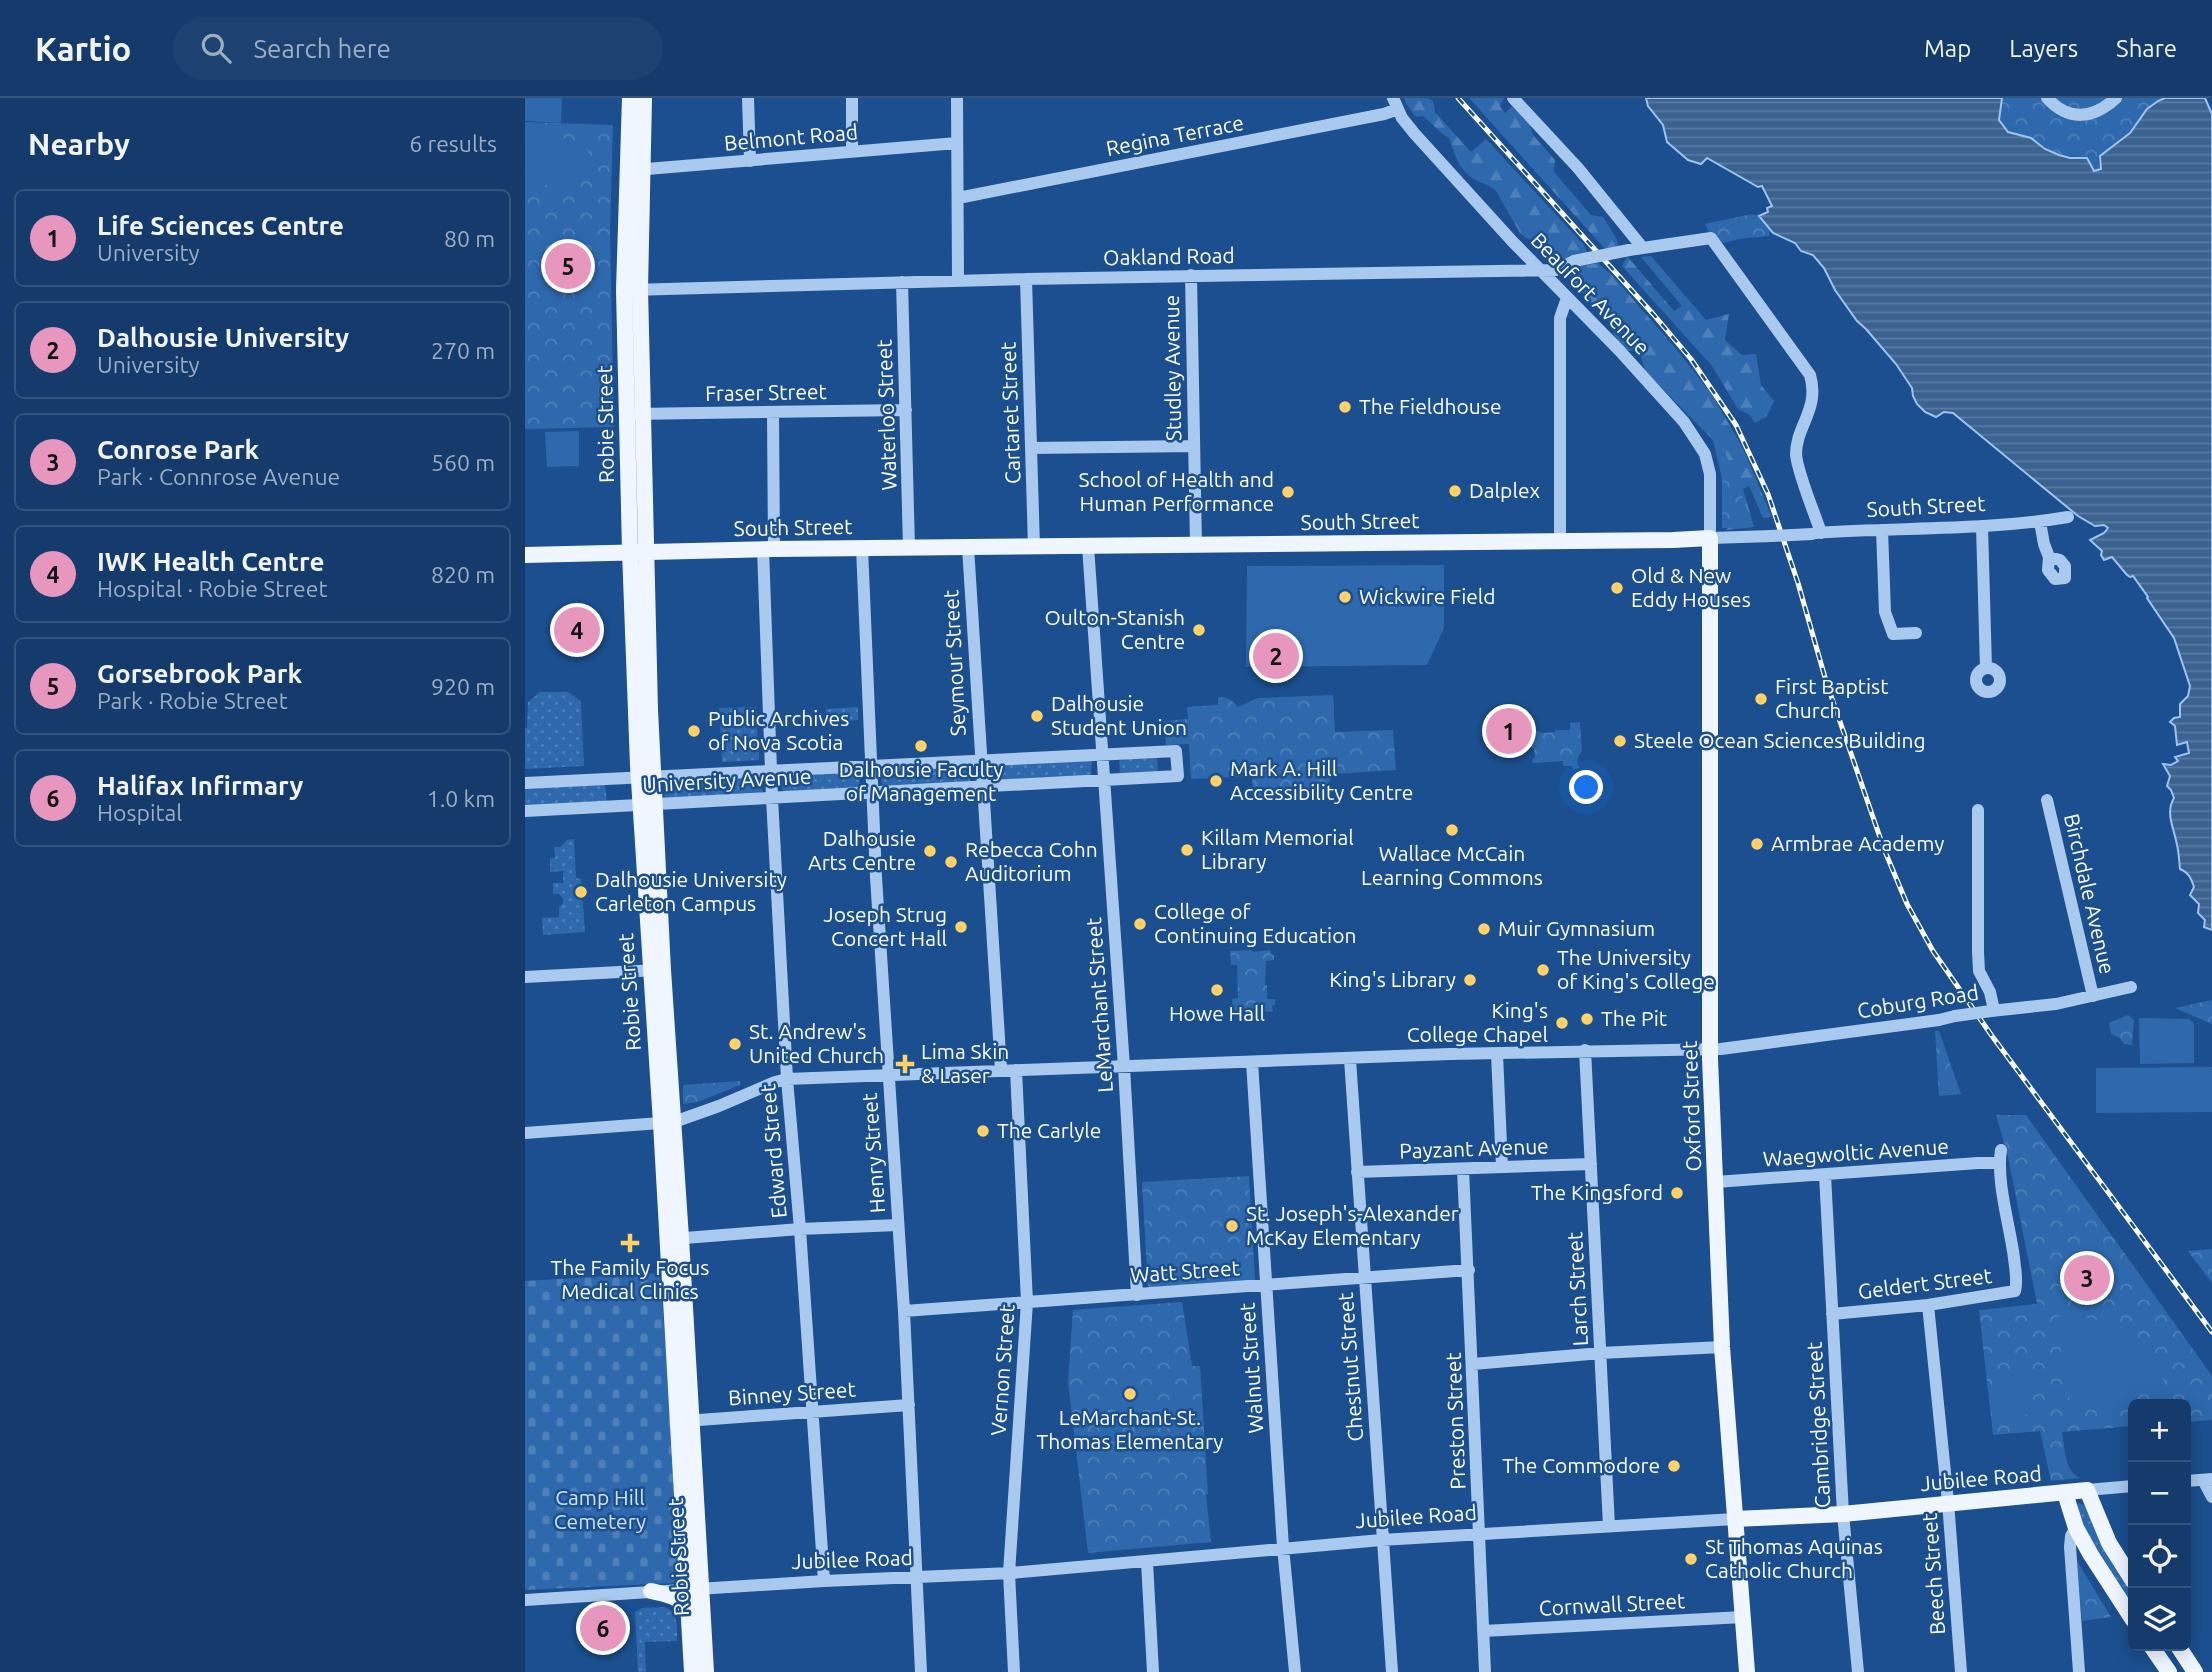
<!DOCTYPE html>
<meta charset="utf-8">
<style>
:root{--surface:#143b6b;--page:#1d4271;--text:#f1f3f6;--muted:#9dadc1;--line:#33557e;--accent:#e797bd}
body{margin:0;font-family:Ubuntu,sans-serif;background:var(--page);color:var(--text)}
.controls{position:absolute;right:21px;bottom:21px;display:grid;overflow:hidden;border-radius:10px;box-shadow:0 4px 18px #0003}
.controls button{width:63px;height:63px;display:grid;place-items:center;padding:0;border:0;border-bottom:2px solid var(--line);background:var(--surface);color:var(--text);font:35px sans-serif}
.you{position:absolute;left:1062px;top:690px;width:24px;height:24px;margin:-18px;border:5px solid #fff;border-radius:50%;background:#1a73e8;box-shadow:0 0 0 10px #1a73e833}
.badge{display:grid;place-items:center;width:46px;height:46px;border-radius:50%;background:var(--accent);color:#111;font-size:23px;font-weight:700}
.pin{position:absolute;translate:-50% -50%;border:4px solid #fff;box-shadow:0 2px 7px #0006}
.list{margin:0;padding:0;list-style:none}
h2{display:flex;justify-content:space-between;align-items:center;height:91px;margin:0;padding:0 28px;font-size:30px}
h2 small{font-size:23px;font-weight:400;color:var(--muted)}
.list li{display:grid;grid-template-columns:46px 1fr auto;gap:21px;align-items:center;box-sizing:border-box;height:98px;margin:0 14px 14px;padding:0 14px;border:2px solid var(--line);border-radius:10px}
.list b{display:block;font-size:26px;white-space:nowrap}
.list p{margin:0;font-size:23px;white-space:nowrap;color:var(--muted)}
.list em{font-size:23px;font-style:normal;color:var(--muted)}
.icon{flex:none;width:38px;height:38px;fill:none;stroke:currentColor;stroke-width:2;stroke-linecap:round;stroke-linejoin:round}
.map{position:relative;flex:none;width:1687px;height:1574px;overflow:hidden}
header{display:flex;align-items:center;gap:42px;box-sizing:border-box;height:98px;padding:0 35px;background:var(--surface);border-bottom:2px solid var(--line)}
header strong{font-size:33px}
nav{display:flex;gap:38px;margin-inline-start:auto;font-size:24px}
.search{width:490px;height:63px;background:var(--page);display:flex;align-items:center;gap:18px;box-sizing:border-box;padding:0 24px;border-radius:38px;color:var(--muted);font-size:26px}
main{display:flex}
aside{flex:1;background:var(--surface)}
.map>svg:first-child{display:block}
</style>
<header>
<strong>Kartio</strong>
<div class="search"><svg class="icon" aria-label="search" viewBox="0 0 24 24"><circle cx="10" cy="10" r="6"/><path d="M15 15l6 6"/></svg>Search here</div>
<nav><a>Map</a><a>Layers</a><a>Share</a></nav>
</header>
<main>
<aside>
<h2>Nearby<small>6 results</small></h2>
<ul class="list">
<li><span class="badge">1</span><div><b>Life Sciences Centre</b><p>University</p></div><em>80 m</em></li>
<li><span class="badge">2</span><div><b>Dalhousie University</b><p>University</p></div><em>270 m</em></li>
<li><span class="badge">3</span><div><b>Conrose Park</b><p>Park · Connrose Avenue</p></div><em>560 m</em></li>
<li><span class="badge">4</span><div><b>IWK Health Centre</b><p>Hospital · Robie Street</p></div><em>820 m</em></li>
<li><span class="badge">5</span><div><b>Gorsebrook Park</b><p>Park · Robie Street</p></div><em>920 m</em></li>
<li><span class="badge">6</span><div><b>Halifax Infirmary</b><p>Hospital</p></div><em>1.0 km</em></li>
</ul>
</aside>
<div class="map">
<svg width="1687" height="1574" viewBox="0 0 1687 1574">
<defs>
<pattern id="grass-dots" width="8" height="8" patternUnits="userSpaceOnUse" patternTransform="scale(1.75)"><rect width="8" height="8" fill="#2e69ad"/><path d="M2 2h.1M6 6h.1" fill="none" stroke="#4d80b9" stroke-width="1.8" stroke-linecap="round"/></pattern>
<pattern id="forest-firs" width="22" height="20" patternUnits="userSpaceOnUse" patternTransform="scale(1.75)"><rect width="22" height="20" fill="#2e69ad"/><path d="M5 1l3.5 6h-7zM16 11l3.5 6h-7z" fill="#4d80b9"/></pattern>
<pattern id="cemetery-stones" width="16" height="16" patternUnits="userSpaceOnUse" patternTransform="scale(1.75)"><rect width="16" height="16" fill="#2e69ad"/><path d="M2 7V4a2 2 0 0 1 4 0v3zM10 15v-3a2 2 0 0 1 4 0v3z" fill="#4d80b9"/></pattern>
<pattern id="park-crowns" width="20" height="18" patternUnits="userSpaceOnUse" patternTransform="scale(1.75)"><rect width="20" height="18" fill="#2e69ad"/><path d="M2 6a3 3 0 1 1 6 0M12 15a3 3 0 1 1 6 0" fill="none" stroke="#4d80b9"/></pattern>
<pattern id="water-rules" width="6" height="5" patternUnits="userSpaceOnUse" patternTransform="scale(1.75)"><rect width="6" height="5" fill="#3c6290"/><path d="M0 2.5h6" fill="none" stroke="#597aa1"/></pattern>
</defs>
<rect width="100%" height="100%" fill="#1b4f8f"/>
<path fill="url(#grass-dots)" d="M15 594H43L56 603 59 668 0 671V630H2L3 604Z
M231 609 234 662 197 664 194 610Z
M333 609V622L302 624 301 611Z
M630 658 632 661 633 671 630 675 598 676 595 675 594 663 598 661Z
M567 662 566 677 467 683 465 680 467 667Z
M444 668 445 685 358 690 356 682 358 673Z
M332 674 334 676 335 689 333 691 259 695 256 687 259 678Z
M236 677 238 696 140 701 139 682Z
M80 686 82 705 0 708V690Z
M49 741 51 780 56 781 60 834 18 837 17 820 34 819V810L38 805V800L33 796H28V785H38V773L25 774V760H30L29 749H35L42 742Z
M1554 1405 1559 1407 1583 1457 1608 1495V1512L1572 1458 1550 1409Z
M140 1509C154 1516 152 1529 152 1543L120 1544 121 1574H113L110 1514 117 1510Z"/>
<path fill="url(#forest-firs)" d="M879 0H903L908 3 910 14 946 54 961 41 1059 147 1063 157 1028 164 1011 144 1001 140 995 135 971 93C964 86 954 85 946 79 933 70 929 54 924 40 913 34 908 25 897 18L891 19 882 7Z
M944 0H979L975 8 980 15 989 6 1004 23 1008 37 1030 62 1029 74 1066 117 1078 119 1091 140 1094 149 1081 152Z
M1102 158 1149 213 1157 208 1116 159 1126 158 1181 222 1204 216 1200 242 1217 257 1231 256 1236 287 1249 303 1242 318 1230 325 1225 317 1213 311 1187 268 1097 168Z
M1073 165 1088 178 1152 252 1186 295 1218 350 1247 419 1238 420 1224 388 1218 391 1229 429 1201 432 1203 430 1197 427V381L1188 342 1121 274 1116 259 1110 253 1099 252 1089 241 1088 228 1049 186 1045 177 1051 169Z"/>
<path fill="url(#cemetery-stones)" d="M135 1175 147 1335 153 1482 148 1485 0 1492V1183Z"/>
<path fill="url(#park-crowns)" d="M1477 0H1640L1626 7 1607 32 1573 61 1576 71 1569 73C1566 69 1566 63 1560 61 1553 57 1542 60 1534 57 1523 53 1515 45 1506 40 1500 37 1495 38 1490 36 1471 32 1474 14 1477 0Z
M0 24 88 27 85 133 89 329 0 331Z
M1227 116 1234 118 1245 128 1244 138 1214 141 1198 145 1183 133 1180 126Z
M1198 349 1229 429 1197 430Z
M808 597 810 634 868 632 871 672 808 676 798 695 728 699 727 678 666 681 664 646 641 647 639 623 663 621 662 609 693 607V599C703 599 706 601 713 609L733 600Z
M1055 624 1057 653C1052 658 1051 664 1054 670L1048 671 1047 668H1038V663L1008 665 1007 661 1010 660 1009 651 1006 649 995 650 993 640 1001 630 1014 633 1015 635 1030 634V632H1045V625Z
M727 852 728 854 745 852 746 856 749 857V862L741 863 740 887H742V901H750V907L747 908 748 914 730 912V914L708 915 707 901 713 900 712 867H706L705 853Z
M1687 902V926L1650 910Z
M1603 917 1609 922 1607 947 1599 946 1595 940 1586 936 1584 925Z
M1410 933H1414L1436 996 1414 998Z
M215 983V987L173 1004 158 1006V987Z
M1471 1017H1501L1687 1278V1322L1661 1324V1306H1608V1328L1537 1334C1540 1349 1539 1373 1555 1380L1526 1383 1515 1333 1468 1337 1454 1212 1512 1206 1483 1059Z
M724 1078 730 1182 623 1192 617 1084Z
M1687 1151V1185L1663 1153Z
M657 1204 667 1268H675L683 1396 681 1397 686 1444 563 1455 543 1283 548 1212Z
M1552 1463 1586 1519 1557 1523Z"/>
<path fill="#2e69ad" d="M0 0H37L36 25 0 23Z
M7 24 64 53 42 97 0 76V39Z
M54 333V368L22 369 20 334Z
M919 467V530L902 567 721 569 722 468Z
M1614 920 1664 921 1669 925V965L1615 966Z
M1687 969V1014L1571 1015V970Z
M1551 1218C1575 1222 1611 1231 1625 1254 1632 1264 1636 1278 1642 1290L1547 1314 1530 1219Z
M1505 1273 1510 1316 1473 1319 1469 1277Z"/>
<path fill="url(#water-rules)" stroke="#9cc4f0" stroke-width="2" d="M1121 0H1477L1474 22 1483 34 1506 40 1520 51 1534 57 1545 60H1562L1569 73 1576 71 1575 58 1605 35 1622 11 1633 3 1640 0H1680L1687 16V832L1679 829 1680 822 1673 815 1674 806 1665 797 1669 789C1666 780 1664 775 1655 771 1654 763 1654 754 1652 747 1649 730 1640 715 1649 700L1646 692 1642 688 1645 678 1638 666 1646 667 1653 663 1650 659 1664 655 1662 644 1652 647 1650 628 1645 624 1649 620 1655 619V606L1663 598 1665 588 1649 540 1622 500 1623 499 1608 478 1605 479 1602 477 1587 459 1579 462 1576 457 1577 453 1565 442 1579 435 1583 430 1579 427 1570 428 1553 418 1428 315 1419 314 1411 319 1400 314 1392 306 1388 298 1387 290 1371 266 1341 231 1332 223 1310 192 1299 170 1288 157 1276 153 1270 145 1248 135 1234 118 1243 114 1242 110 1247 108 1237 88 1233 89 1182 60 1176 66 1163 62 1142 44 1138 27 1123 8Z"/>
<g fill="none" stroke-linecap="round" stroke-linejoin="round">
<path stroke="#a9c9ee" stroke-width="12" d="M223 0 225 63
M432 0 433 182
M868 0 877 20 889 35 987 143 1094 252 1159 324 1180 356 1185 376V440L1247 438
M988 0 1053 70 1117 149
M1522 0C1544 24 1568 21 1591 0
M327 53V0
M110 72 432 45
M433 100 859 16 873 11
M1104 152 1186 140 1285 277C1295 311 1271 328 1271 356 1272 374 1290 416 1296 435
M666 177 671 447
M501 181 509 449
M377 184 384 450
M106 192 501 181 1031 172 1049 163
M248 314 249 451
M109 316 381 312
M506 350 669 348
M1515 424 1519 446 1524 459 1523 472 1530 481 1540 480V468L1535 462 1524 459
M1457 428 1461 570
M1357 432 1360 514 1368 536 1391 535
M1291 435C1375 429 1460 433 1543 419
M1035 443V220L1042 200
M563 448 599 969 612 1197
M443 449 476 972
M337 450 351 779 379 1213 396 1574
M238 451 247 700 262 981 275 1131 299 1483
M1451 582a12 12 0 1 1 24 0a12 12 0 1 1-24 0Z
M0 685 651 653 653 678 0 713
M1522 702 1568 898
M1453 712V854L1454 873 1465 894 1469 912
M0 879 132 872
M1466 913 1531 906 1606 889
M1060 952 1084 1428
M972 956 977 1069
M825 961 867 1574
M727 964 758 1449 770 1574
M0 1035 149 1024 194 1008 250 984 262 981 925 956 1196 951 1414 922 1430 918
M938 1071 960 1574
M832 1074 1066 1066
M1300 1077 1318 1416 1333 1574
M1191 1084 1453 1065H1474
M147 1141 275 1131 373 1127
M1403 1207 1423 1404 1436 1574
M379 1213 944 1172
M1307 1216 1403 1207 1490 1193C1493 1183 1490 1171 1489 1160 1485 1128 1471 1084 1476 1052
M948 1266 1076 1255 1197 1249
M160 1323 384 1307
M1678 1382 1687 1399
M1661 1383 1687 1381
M1562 1392 1608 1388
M1551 1430 1546 1438 1545 1449 1554 1574
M622 1464 628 1574
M0 1502 299 1483 486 1475 856 1442 1210 1421
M958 1533 1218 1519
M489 1574 484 1475 502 1204 491 972"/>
<path stroke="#f0f6ff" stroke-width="16" d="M105 0 99 192 105 453 113 667 136 1025 167 1574
M119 0 115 191 125 612 138 872 156 1140 181 1574
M0 457 249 451 1148 442 1185 440V961L1197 1249 1222 1574
M1540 1395 1551 1430 1566 1457 1608 1522
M1210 1421 1318 1416 1562 1392 1584 1445 1608 1483
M126 1493C143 1497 157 1498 163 1516
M1626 1548 1644 1574
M1653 1548 1670 1574"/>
<g stroke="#fff" stroke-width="5">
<path id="rail" d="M933 0 1129 217 1166 261 1211 327 1243 396 1273 485 1301 583 1359 751 1382 806 1408 853 1467 938 1687 1234"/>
</g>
<use href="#rail" stroke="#1b4f8f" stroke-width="2.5" stroke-dasharray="8" stroke-linecap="butt"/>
<path stroke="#a9c9ee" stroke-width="12" d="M1049 163 1104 152
M1247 438 1287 436
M1430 918 1466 913"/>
</g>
<g fill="#ffd166" stroke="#1b4f8f" stroke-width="2.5">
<circle cx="820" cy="309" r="7"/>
<circle cx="930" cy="393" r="7"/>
<circle cx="763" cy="394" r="7"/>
<circle cx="1092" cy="490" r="7"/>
<circle cx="820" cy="499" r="7"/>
<circle cx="674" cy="532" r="7"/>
<circle cx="1236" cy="601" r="7"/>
<circle cx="512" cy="618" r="7"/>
<circle cx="169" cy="633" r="7"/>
<circle cx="1095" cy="643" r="7"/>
<circle cx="396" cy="648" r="7"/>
<circle cx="691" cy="683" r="7"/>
<circle cx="927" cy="732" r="7"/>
<circle cx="1232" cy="746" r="7"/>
<circle cx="662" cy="752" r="7"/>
<circle cx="405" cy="753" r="7"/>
<circle cx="426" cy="764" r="7"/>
<circle cx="56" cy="794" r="7"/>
<circle cx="615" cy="826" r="7"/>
<circle cx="436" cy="829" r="7"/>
<circle cx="959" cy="831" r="7"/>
<circle cx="1018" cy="872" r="7"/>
<circle cx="945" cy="882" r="7"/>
<circle cx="692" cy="892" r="7"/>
<circle cx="1062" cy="921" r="7"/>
<circle cx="1037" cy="925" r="7"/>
<circle cx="210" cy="946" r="7"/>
<path d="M376.5 955.5h7v7h7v7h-7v7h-7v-7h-7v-7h7z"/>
<circle cx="458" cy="1033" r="7"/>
<circle cx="1152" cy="1095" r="7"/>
<circle cx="707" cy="1128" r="7"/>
<path d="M101.5 1134.5h7v7h7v7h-7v7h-7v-7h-7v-7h7z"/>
<circle cx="605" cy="1296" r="7"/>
<circle cx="1149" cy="1368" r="7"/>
<circle cx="1166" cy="1461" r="7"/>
</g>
<g text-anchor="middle" stroke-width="5" stroke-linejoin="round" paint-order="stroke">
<g font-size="21" fill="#fff" stroke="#1b4f8f">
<text transform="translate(650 38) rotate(-11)" y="7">Regina Terrace</text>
<text transform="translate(266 40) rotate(-5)" y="7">Belmont Road</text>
<text transform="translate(644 159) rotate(-1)" y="7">Oakland Road</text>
<text transform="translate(1065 196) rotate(46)" y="7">Beaufort Avenue</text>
<text transform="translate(648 270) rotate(-91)" y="7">Studley Avenue</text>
<text transform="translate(241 295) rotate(-1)" y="7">Fraser Street</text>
<text transform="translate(486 315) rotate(-92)" y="7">Cartaret Street</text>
<text transform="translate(362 317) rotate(-92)" y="7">Waterloo Street</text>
<text transform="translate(81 326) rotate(-91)" y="7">Robie Street</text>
<text transform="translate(1401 409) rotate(-3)" y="7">South Street</text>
<text transform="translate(835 424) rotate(-1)" y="7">South Street</text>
<text transform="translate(268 430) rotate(-1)" y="7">South Street</text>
<text transform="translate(430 565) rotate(-93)" y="7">Seymour Street</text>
<text transform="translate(202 683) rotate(-3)" y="7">University Avenue</text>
<text transform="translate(1564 796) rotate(77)" y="7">Birchdale Avenue</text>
<text transform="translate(105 894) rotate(-94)" y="7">Robie Street</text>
<text transform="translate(1393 904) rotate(-9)" y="7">Coburg Road</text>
<text transform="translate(575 907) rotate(-94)" y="7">LeMarchant Street</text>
<text transform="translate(1167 1008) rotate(-92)" y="7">Oxford Street</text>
<text transform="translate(949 1051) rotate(-2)" y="7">Payzant Avenue</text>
<text transform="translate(249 1053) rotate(-95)" y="7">Edward Street</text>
<text transform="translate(349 1055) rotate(-94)" y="7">Henry Street</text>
<text transform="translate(1331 1055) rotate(-4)" y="7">Waegwoltic Avenue</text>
<text transform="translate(660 1174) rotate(-4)" y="7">Watt Street</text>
<text transform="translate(1400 1186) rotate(-7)" y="7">Geldert Street</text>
<text transform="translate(1053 1191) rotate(-93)" y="7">Larch Street</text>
<text transform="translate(826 1269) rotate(-94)" y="7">Chestnut Street</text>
<text transform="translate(727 1270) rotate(-94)" y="7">Walnut Street</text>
<text transform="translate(478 1272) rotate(-86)" y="7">Vernon Street</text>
<text transform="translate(267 1296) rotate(-4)" y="7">Binney Street</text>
<text transform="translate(931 1323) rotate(-92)" y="7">Preston Street</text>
<text transform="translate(1294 1327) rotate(-93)" y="7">Cambridge Street</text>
<text transform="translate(1456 1381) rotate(-5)" y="7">Jubilee Road</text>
<text transform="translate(891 1419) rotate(-4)" y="7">Jubilee Road</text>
<text transform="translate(154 1459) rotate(-93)" y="7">Robie Street</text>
<text transform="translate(327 1462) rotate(-2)" y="7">Jubilee Road</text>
<text transform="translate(1409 1476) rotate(-94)" y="7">Beech Street</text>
<text transform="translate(1087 1507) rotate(-3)" y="7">Cornwall Street</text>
</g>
<g font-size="21" fill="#fff" stroke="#1b4f8f" text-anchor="start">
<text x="834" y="316">The Fieldhouse</text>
<text x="749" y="389" text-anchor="end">School of Health and<tspan x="749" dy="24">Human Performance</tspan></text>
<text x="944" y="400">Dalplex</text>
<text x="1106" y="485">Old &amp; New<tspan x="1106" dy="24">Eddy Houses</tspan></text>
<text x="834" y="506">Wickwire Field</text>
<text x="660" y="527" text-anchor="end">Oulton-Stanish<tspan x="660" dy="24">Centre</tspan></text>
<text x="1250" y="596">First Baptist<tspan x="1250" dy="24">Church</tspan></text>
<text x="526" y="613">Dalhousie<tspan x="526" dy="24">Student Union</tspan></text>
<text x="183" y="628">Public Archives<tspan x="183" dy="24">of Nova Scotia</tspan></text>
<text x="1109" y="650">Steele Ocean Sciences Building</text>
<text x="705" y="678">Mark A. Hill<tspan x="705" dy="24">Accessibility Centre</tspan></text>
<text x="396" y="679" text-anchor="middle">Dalhousie Faculty<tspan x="396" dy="24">of Management</tspan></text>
<text x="676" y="747">Killam Memorial<tspan x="676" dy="24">Library</tspan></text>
<text x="391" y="748" text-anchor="end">Dalhousie<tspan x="391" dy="24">Arts Centre</tspan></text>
<text x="1246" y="753">Armbrae Academy</text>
<text x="440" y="759">Rebecca Cohn<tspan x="440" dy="24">Auditorium</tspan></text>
<text x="927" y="763" text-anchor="middle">Wallace McCain<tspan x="927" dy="24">Learning Commons</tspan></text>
<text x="70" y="789">Dalhousie University<tspan x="70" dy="24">Carleton Campus</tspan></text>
<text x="629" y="821">College of<tspan x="629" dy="24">Continuing Education</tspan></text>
<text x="422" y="824" text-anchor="end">Joseph Strug<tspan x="422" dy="24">Concert Hall</tspan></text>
<text x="973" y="838">Muir Gymnasium</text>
<text x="1032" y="867">The University<tspan x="1032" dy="24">of King's College</tspan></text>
<text x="931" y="889" text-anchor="end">King's Library</text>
<text x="1023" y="920" text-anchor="end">King's<tspan x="1023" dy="24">College Chapel</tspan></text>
<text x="692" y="923" text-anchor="middle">Howe Hall</text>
<text x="1076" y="928">The Pit</text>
<text x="224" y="941">St. Andrew's<tspan x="224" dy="24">United Church</tspan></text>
<text x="396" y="961">Lima Skin<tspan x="396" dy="24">&amp; Laser</tspan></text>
<text x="472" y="1040">The Carlyle</text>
<text x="1138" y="1102" text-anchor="end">The Kingsford</text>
<text x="721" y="1123">St. Joseph's-Alexander<tspan x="721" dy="24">McKay Elementary</tspan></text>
<text x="105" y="1177" text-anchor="middle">The Family Focus<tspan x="105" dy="24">Medical Clinics</tspan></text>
<text x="605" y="1327" text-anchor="middle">LeMarchant-St.<tspan x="605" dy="24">Thomas Elementary</tspan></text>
<text x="1135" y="1375" text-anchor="end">The Commodore</text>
<text x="1180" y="1456">St Thomas Aquinas<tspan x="1180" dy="24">Catholic Church</tspan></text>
</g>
<g font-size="21" fill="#cfe3fa" stroke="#1b4f8f">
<text x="75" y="1407">Camp Hill<tspan x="75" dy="24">Cemetery</tspan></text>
</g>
</g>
</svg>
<div class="controls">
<button>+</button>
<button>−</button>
<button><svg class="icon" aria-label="locate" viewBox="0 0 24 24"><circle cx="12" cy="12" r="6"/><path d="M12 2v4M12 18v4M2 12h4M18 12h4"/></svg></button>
<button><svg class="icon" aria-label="layers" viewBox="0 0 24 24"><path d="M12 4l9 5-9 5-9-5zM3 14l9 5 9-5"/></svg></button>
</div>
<div class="you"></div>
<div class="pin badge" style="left:984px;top:633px">1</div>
<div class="pin badge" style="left:751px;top:558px">2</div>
<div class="pin badge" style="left:1562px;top:1180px">3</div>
<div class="pin badge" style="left:52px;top:532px">4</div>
<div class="pin badge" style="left:43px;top:168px">5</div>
<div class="pin badge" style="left:78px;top:1530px">6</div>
</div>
</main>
